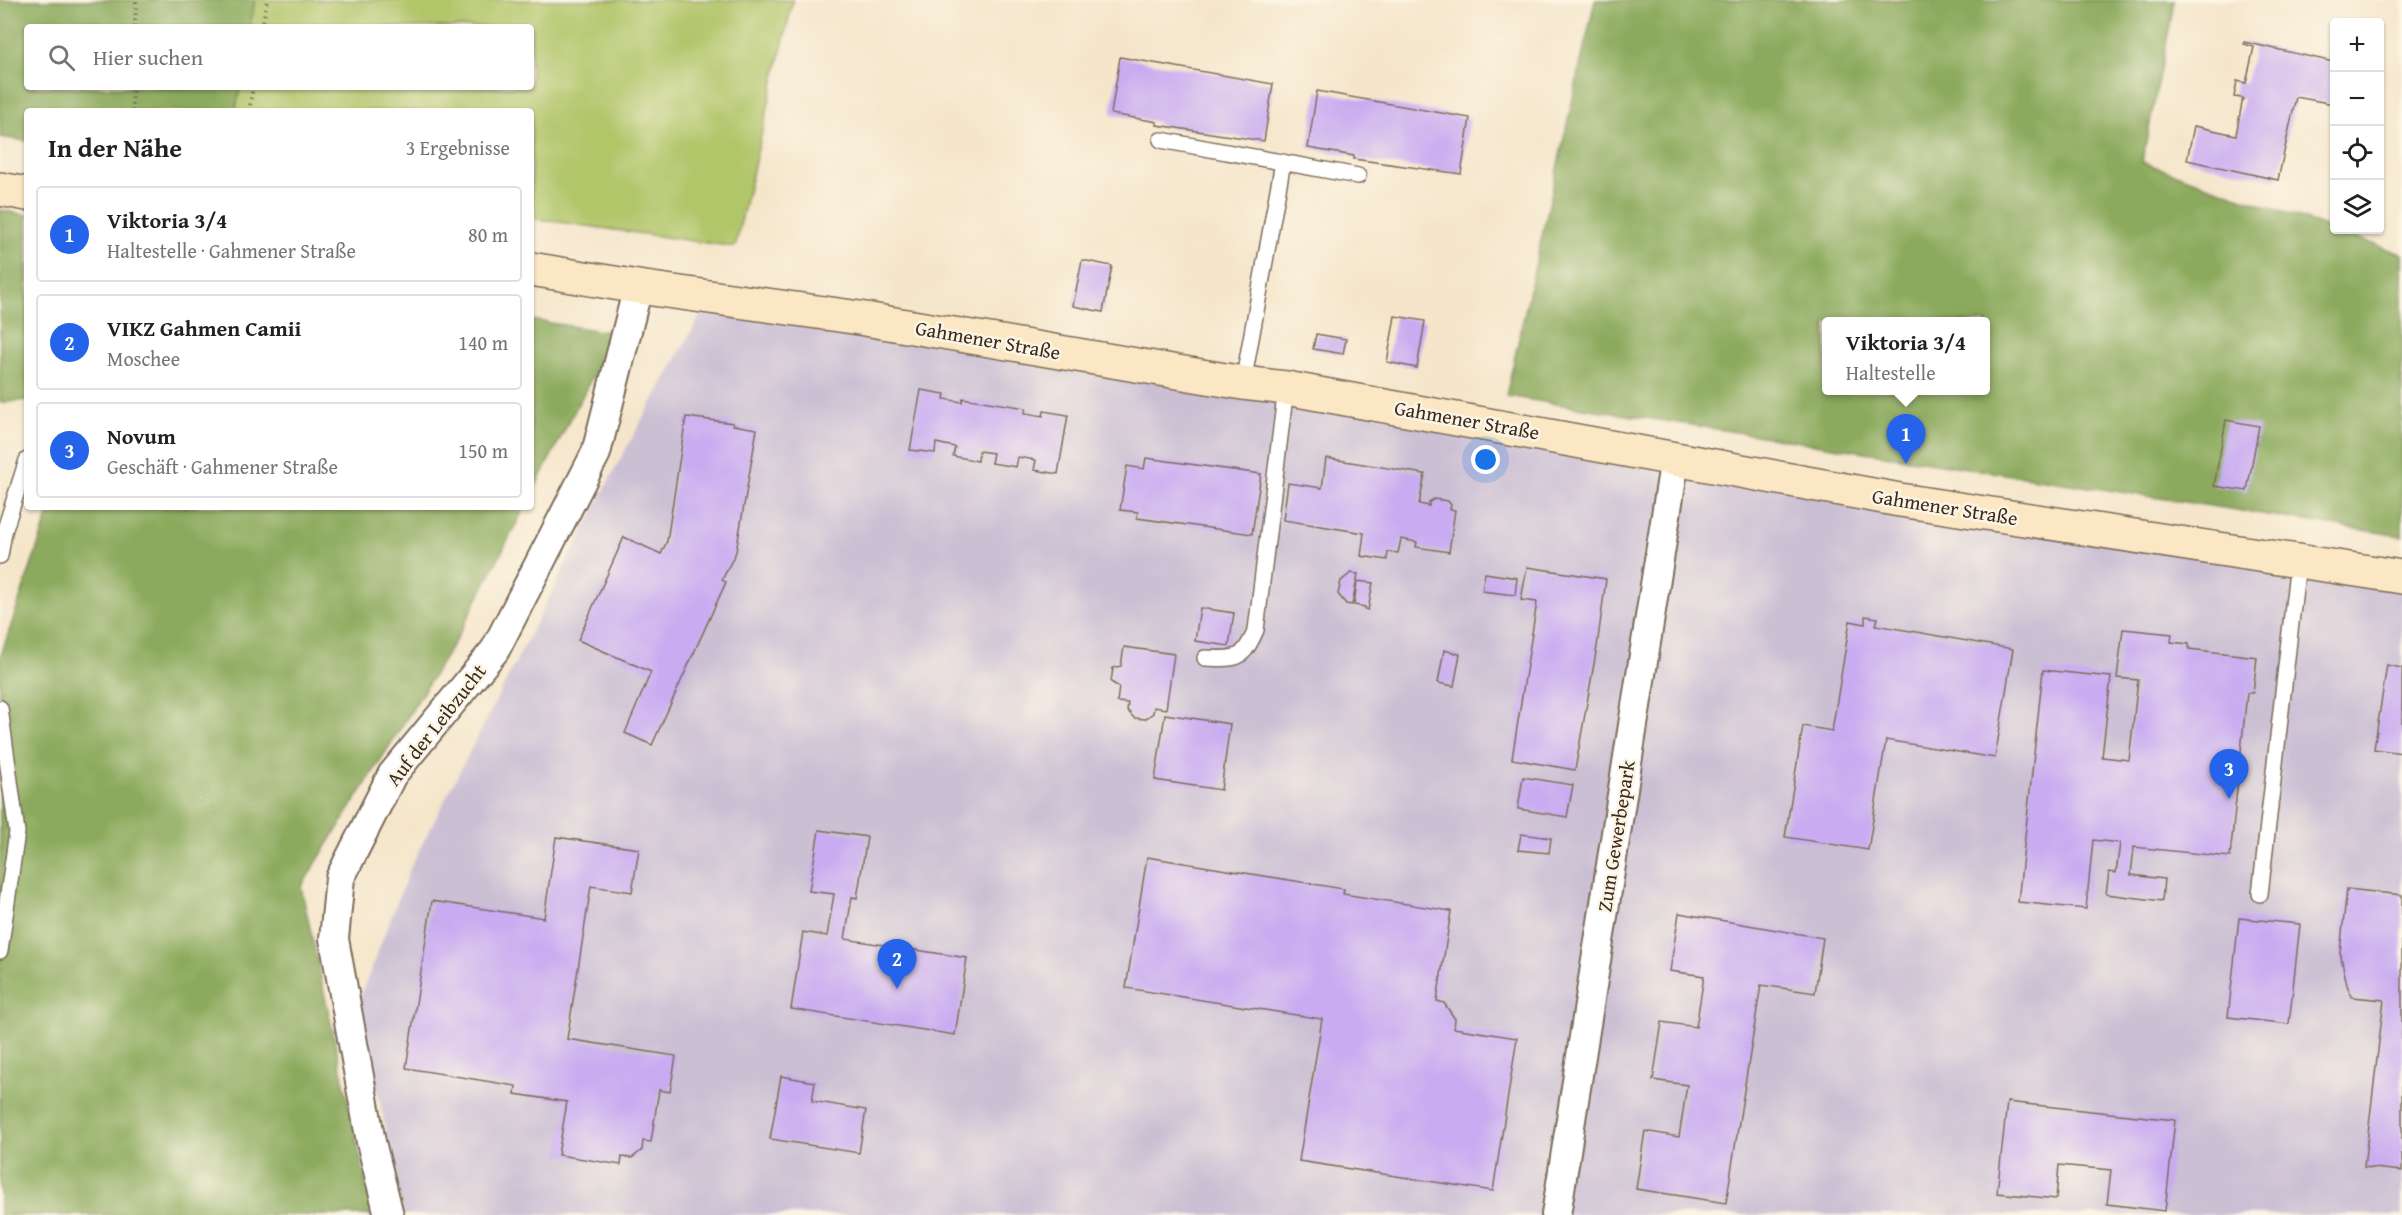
<!DOCTYPE html>
<html lang="de">
<meta charset="utf-8">
<style>
:root{--surface:#fff;--page:#f2f2f2;--text:#202124;--muted:#757577;--line:#e0e0e0;--accent:#2563eb}
body{margin:0;font-family:"Gentium Book Plus",serif;background:var(--page);color:var(--text)}
.controls{position:absolute;right:18px;top:18px;display:grid;overflow:hidden;border-radius:6px;box-shadow:0 2px 4px #0004}
.controls button{width:54px;height:54px;display:grid;place-items:center;padding:0;border:0;border-bottom:2px solid var(--line);background:var(--surface);color:var(--text);font:30px sans-serif}
.you{position:absolute;left:1486px;top:460px;width:21px;height:21px;margin:-15px;border:4px solid #fff;border-radius:50%;background:#1a73e8;box-shadow:0 0 0 9px #1a73e833}
.badge{display:grid;place-items:center;width:39px;height:39px;border-radius:50%;background:var(--accent);color:#fff;font-size:20px;font-weight:700}
.pin{position:absolute;translate:-50% -50px;filter:drop-shadow(0 2px 3px #0008)}
.pin::after{content:'';position:absolute;top:32px;width:21px;height:18px;background:inherit;clip-path:polygon(0 0,100% 0,50% 100%)}
.popup{position:absolute;left:1822px;top:317px;width:168px;height:78px;box-sizing:border-box;display:grid;place-content:center;border-radius:6px;background:var(--surface);filter:drop-shadow(0 2px 4px #0005);font-size:20px;white-space:nowrap;color:var(--muted)}
.popup b{font-size:22px;color:var(--text)}
.popup::after{content:'';position:absolute;left:50%;top:100%;margin-left:-12px;border:12px solid transparent;border-top-color:var(--surface)}
.list{margin:0;padding:0;list-style:none}
h2{display:flex;justify-content:space-between;align-items:center;height:78px;margin:0;padding:0 24px;font-size:26px}
h2 small{font-size:20px;font-weight:400;color:var(--muted)}
.list li{display:grid;grid-template-columns:39px 1fr auto;gap:18px;align-items:center;box-sizing:border-box;height:96px;margin:0 12px 12px;padding:0 12px;border:2px solid var(--line);border-radius:6px}
.list b{display:block;font-size:22px;white-space:nowrap}
.list p{margin:0;font-size:20px;white-space:nowrap;color:var(--muted)}
.list em{font-size:20px;font-style:normal;color:var(--muted)}
.icon{flex:none;width:33px;height:33px;fill:none;stroke:currentColor;stroke-width:2;stroke-linecap:round;stroke-linejoin:round}
.map{position:relative;flex:none;width:2402px;height:1215px;overflow:hidden}
.search{position:absolute;background:var(--surface);box-shadow:0 2px 4px #0004;left:24px;top:24px;width:510px;height:66px;display:flex;align-items:center;gap:15px;box-sizing:border-box;padding:0 21px;border-radius:6px;color:var(--muted);font-size:22px}
.panel{position:absolute;background:var(--surface);box-shadow:0 2px 4px #0004;left:24px;top:108px;width:510px;height:402px;border-radius:6px}
.map>svg:first-child{display:block}
</style>
<div class="map">
<svg width="2402" height="1215" viewBox="0 0 2402 1215">
<rect width="100%" height="100%" fill="#fcf5e5"/>
<filter id="ink" filterUnits="userSpaceOnUse"><feTurbulence type="fractalNoise" baseFrequency=".0167" numOctaves="2"/><feDisplacementMap in="SourceGraphic" scale="12" xChannelSelector="R" yChannelSelector="G"/><feConvolveMatrix kernelMatrix="1 2 1 2 8 2 1 2 1" color-interpolation-filters="sRGB"/></filter>
<filter id="wash" filterUnits="userSpaceOnUse"><feTurbulence type="fractalNoise" baseFrequency=".008" numOctaves="4" result="noise"/><feDisplacementMap in="SourceGraphic" scale="24" xChannelSelector="R" yChannelSelector="G"/><feGaussianBlur stdDeviation="1.35" result="paint"/><feColorMatrix in="noise" values="0 0 0 0 0 0 0 0 0 0 0 0 0 0 0 0 0 1.4 0 .05"/><feComposite in="paint" operator="in"/></filter>
<g filter="url(#wash)">
<rect width="100%" height="100%" fill="#f5e6cb"/>
<path fill="#cbbfd4" d="M706 306 2402 583V1215H403L359 1000 410 868 619 461Z"/>
<path fill="#b1c569" stroke="#767844" stroke-width="1.5" d="M255 0H793L735 247 531 218V111H236L240 87H531V27H250Z"/>
<path fill="#8caa5d" stroke="#646a3e" stroke-width="1.5" fill-rule="evenodd" d="M0 0H255L250 27H27V87H240L235 111H27V141L0 137Z
M1595 0H2175L2142 162 2402 254V536L1506 396ZM1826 322H1986V390H1826Z
M0 210 27 215V400L0 403Z
M531 320 615 333 531 495Z
M51 507H525L457 638 301 887 373 1215H0V658Z"/>
<g id="blocks">
<path fill="#c8abf1" d="M2244 42 2334 62V104L2296 97 2278 180 2187 160 2194 126 2236 135 2243 98 2234 97 2237 81 2246 83 2254 47 2244 44Z
M1120 57 1273 84 1264 141 1157 125V122L1111 114Z
M1317 91 1470 118 1461 174 1354 159V156L1308 148Z
M1082 260 1112 266 1103 312 1073 306Z
M1395 316 1425 321 1417 368 1387 362Z
M1316 334 1346 339 1343 354 1313 349Z
M921 390 945 394 944 399 962 402 963 398 1026 408 1025 413 1043 416 1044 411 1068 415 1058 474 1034 470 1036 460 1018 457 1016 467 991 463 993 453 979 451 978 461 953 456 955 447 936 443 935 453 910 450Z
M686 417 733 423V425L757 429 736 552 722 580 726 582 652 745 625 733 651 672 578 640 624 537 661 554 667 541Z
M2226 420 2259 426 2247 491 2214 486Z
M1146 458 1261 474 1252 534 1137 518 1138 512 1120 510 1127 466 1144 469Z
M1326 458 1425 474 1419 504 1429 506V502L1434 499 1448 501 1451 505 1450 509 1455 510 1449 552 1416 547 1417 542 1401 539 1398 553 1388 552 1387 560 1361 556 1364 533 1283 520 1288 483 1322 488Z
M1527 567 1606 579 1597 647 1575 770 1512 759 1537 602 1521 600Z
M1351 573 1358 574 1352 605 1346 604 1338 594 1341 581Z
M1485 573 1517 578 1515 595 1482 591Z
M1357 581 1373 583 1368 610 1365 609V607L1354 605Z
M1200 608 1234 613 1229 646 1195 641Z
M1865 616 1878 618 1876 625 2013 649 1995 758 1886 740 1868 850 1785 837 1803 726 1832 731 1850 621 1865 624Z
M2123 629 2172 634 2171 642 2189 644V649L2257 657 2253 693H2247L2230 857 2134 847 2131 875 2164 879 2162 901 2106 894 2109 872 2116 873 2120 843 2093 840 2086 909 2018 902 2043 670 2111 677 2102 757 2129 760 2138 680 2117 678Z
M1124 647 1174 654 1166 709 1154 707 1153 713 1145 719 1134 718 1127 710 1128 703 1117 702 1119 687 1111 682 1113 668 1121 666Z
M1444 650 1460 654 1454 686 1438 683Z
M2387 665 2402 668V753L2374 749Z
M1165 714 1230 724 1221 790 1155 780Z
M1523 777 1573 785 1567 817 1518 809Z
M819 830 867 837 857 898 852 897 845 939 967 958 955 1035 791 1009 803 932 827 936 834 894 809 891Z
M1521 834 1551 838 1549 853 1518 850Z
M556 837 639 849 632 892 591 886 567 1039 676 1056 670 1092 659 1090 651 1142 643 1141 642 1150 632 1158 622 1157 621 1165 558 1155 567 1102 515 1094 516 1086 406 1068 432 901 544 918Z
M1147 857 1344 889 1343 894 1451 911 1437 1001 1444 1003 1455 1019 1454 1028 1517 1038 1493 1191 1299 1161 1322 1019 1126 988Z
M2347 889 2402 895V1171L2364 1167 2384 1000 2352 997 2347 985 2340 952Z
M1679 913 1823 938 1815 993 1761 985 1726 1203 1636 1189 1645 1131 1679 1137 1687 1085 1653 1080 1662 1022 1696 1027 1704 976 1670 971Z
M2239 918 2300 924 2289 1024 2228 1017Z
M781 1076 815 1082 812 1101 866 1110 859 1153 770 1139Z
M2007 1102 2175 1120 2165 1211 2107 1204 2111 1170 2059 1165 2056 1199 1997 1193Z"/>
</g>
</g>
<g filter="url(#ink)">
<use href="#blocks" fill-opacity="0" stroke="#7c6c5b" stroke-width="1.5"/>
<g fill="none" stroke-linecap="round" stroke-linejoin="round">
<g stroke="#7c6c5b" stroke-width="18">
<path id="service" d="M1161 140 1358 176
M1243 383 1283 162
M0 556 4 532 27 460
M1205 658C1238 659 1242 661 1256 630L1286 388
M0 708 17 832 0 951
M2260 894 2298 562"/>
</g>
<g stroke="#7c6c5b" stroke-width="32">
<path id="minor" d="M389 1215 371 1142 334 939 340 878 392 775 495 650 596 453 638 287
M1556 1215 1675 458"/>
</g>
<g stroke="#7c6c5b" stroke-width="36">
<path id="secondary" d="M0 189 27 194
M531 269 638 287 853 317 1243 383 1286 388 1900 500 2402 577"/>
</g>
<path stroke="#7c6c5b" stroke-width="4" stroke-dasharray="1.5 4.5" stroke-linecap="butt" d="M135 27 136 0
M262 27 267 0
M132 111 133 87
M249 111 253 87"/>
<use href="#service" stroke="#fff" stroke-width="15"/>
<use href="#minor" stroke="#fff" stroke-width="28"/>
<use href="#secondary" stroke="#fbe7c3" stroke-width="33"/>
</g>
</g>
<g text-anchor="middle" stroke-width="5" stroke-linejoin="round" paint-order="stroke">
<g font-size="20" fill="#3b2a1e" stroke="#fcf5e5">
<text transform="translate(988 340) rotate(10)" y="7">Gahmener Straße</text>
<text transform="translate(1467 420) rotate(10)" y="7">Gahmener Straße</text>
<text transform="translate(1945 507) rotate(9)" y="7">Gahmener Straße</text>
<text transform="translate(436 725) rotate(-52)" y="7">Auf der Leibzucht</text>
<text transform="translate(1616 836) rotate(-81)" y="7">Zum Gewerbepark</text>
</g>
</g>
</svg>
<div class="controls">
<button>+</button>
<button>−</button>
<button><svg class="icon" aria-label="locate" viewBox="0 0 24 24"><circle cx="12" cy="12" r="6"/><path d="M12 2v4M12 18v4M2 12h4M18 12h4"/></svg></button>
<button><svg class="icon" aria-label="layers" viewBox="0 0 24 24"><path d="M12 4l9 5-9 5-9-5zM3 14l9 5 9-5"/></svg></button>
</div>
<div class="you"></div>
<div class="pin badge" style="left:1906px;top:464px">1</div>
<div class="popup"><b>Viktoria 3/4</b>Haltestelle</div>
<div class="pin badge" style="left:897px;top:989px">2</div>
<div class="pin badge" style="left:2229px;top:799px">3</div>
<div class="search"><svg class="icon" aria-label="search" viewBox="0 0 24 24"><circle cx="10" cy="10" r="6"/><path d="M15 15l6 6"/></svg>Hier suchen</div>
<section class="panel">
<h2>In der Nähe<small>3 Ergebnisse</small></h2>
<ul class="list">
<li><span class="badge">1</span><div><b>Viktoria 3/4</b><p>Haltestelle · Gahmener Straße</p></div><em>80 m</em></li>
<li><span class="badge">2</span><div><b>VIKZ Gahmen Camii</b><p>Moschee</p></div><em>140 m</em></li>
<li><span class="badge">3</span><div><b>Novum</b><p>Geschäft · Gahmener Straße</p></div><em>150 m</em></li>
</ul>
</section>
</div>
